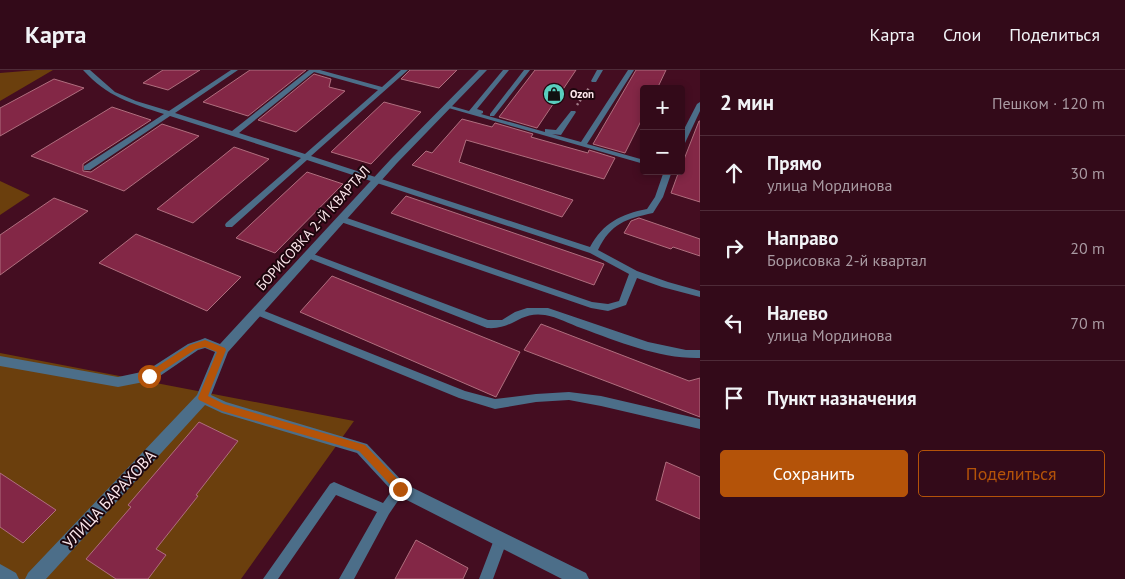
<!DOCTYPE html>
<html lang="ru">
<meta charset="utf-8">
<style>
:root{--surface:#330a19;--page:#3e1826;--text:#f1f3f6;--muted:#a99aa2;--line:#4e2b38;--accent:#b45309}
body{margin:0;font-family:"PT Sans",sans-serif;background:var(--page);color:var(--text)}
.controls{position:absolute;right:15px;top:15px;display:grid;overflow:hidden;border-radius:5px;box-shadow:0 2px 8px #0003}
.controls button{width:45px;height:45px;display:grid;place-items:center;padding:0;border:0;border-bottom:1px solid var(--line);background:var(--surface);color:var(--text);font:25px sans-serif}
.stop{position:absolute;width:15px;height:15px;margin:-11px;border:4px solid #b45309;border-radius:50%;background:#fff}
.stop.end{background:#b45309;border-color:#fff;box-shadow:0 1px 5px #0008}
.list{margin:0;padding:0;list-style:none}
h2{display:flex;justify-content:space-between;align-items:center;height:65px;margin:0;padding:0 20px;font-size:21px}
h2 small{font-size:16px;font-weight:400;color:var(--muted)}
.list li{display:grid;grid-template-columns:32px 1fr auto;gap:15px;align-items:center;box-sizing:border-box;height:75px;padding:0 20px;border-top:1px solid var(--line)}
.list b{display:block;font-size:19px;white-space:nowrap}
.list p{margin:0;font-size:16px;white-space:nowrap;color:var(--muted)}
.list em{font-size:16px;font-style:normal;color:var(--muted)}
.actions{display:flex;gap:10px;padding:15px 20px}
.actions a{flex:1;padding:11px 0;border:1px solid var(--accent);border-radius:5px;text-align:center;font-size:18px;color:var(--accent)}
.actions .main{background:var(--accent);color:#fff}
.icon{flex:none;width:28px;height:28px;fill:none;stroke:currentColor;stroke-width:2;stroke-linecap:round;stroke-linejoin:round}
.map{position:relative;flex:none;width:700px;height:509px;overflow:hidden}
header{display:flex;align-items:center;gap:30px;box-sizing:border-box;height:70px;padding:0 25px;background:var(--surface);border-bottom:1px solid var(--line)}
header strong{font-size:24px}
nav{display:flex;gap:28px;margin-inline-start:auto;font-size:18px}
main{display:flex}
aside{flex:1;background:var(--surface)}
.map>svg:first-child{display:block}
</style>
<header>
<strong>Карта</strong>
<nav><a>Карта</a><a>Слои</a><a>Поделиться</a></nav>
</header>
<main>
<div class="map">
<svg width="700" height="509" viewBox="0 0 700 509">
<rect width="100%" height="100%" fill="#440d21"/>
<path fill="#6b3f0d" d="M37 0H53L0 31V3Z
M0 111 30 125 0 145Z
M0 283 354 351 241 509H0Z"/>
<path fill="#832746" stroke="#af6e7e" d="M163 0H200L168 20 143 13Z
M250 0H306L248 46 203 32Z
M410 0H457L439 18 401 9Z
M535 0H576L537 58 499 47Z
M636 0H666L657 19H644V45L625 83 593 74Z
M314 4 331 9 329 17 345 21 296 62 258 50Z
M54 9 84 18 0 66V38Z
M384 32 421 42 371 94 331 82Z
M112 37 151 50 83 94V101L91 102 162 54 199 66 124 121 31 86Z
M462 49 492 57 495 53 533 64 531 67 588 83 589 80 615 88 604 109 466 70 459 92 573 130 562 147 412 95 426 81 432 83Z
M699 51H700V132L671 123 679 101H681V97Z
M234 77 269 89 193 153 157 139Z
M307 102 343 114 275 183 236 168Z
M406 126 604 194 594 215 391 143Z
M54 128 88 141 0 205V165Z
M639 148 700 169V186L673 177 671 179 624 163 631 151Z
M136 164 241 207 207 241 99 193Z
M332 206 520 282 496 327 300 242Z
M541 254 689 311 700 308V347L524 280Z
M199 352 238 371 196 425 198 426 156 479 166 485 148 509H116L86 489 131 437 128 435Z
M666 392 700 407V449L656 430Z
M0 403 56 440 23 473 0 457Z
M416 470 468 498 463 509H395Z"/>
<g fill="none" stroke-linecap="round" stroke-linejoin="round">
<path stroke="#a17a87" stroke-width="2.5" stroke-dasharray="2 2.5" stroke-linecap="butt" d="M577 35 589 18"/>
<path fill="#4c6e89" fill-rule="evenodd" d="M83 0H90L115 22 136 31 169 41 231 0H238L175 43 232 61 309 0H320L382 17 401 0H408L311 86 590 177C603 153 621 144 647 139L655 127 664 101H672L663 127 653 143C626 149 611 153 598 180L637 201 668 212 700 221V227L662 217 637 208 626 235 608 241 591 238 338 151V147H344L592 232 608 234 619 231 629 204 590 183 307 90 232 157H226L225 155 226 153 301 88 170 46 90 100H84V96L164 44C130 33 108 27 83 0ZM314 2 378 20 305 84 239 63Z
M503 0H509L477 39 483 41V43L481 44 545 62V59L556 60 571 41H575L576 42 561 65 552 64 581 72 628 0H634L587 74 644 90V94L445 37 448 35 469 41Z
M524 0H530L494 46H490V44Z
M597 0H603L596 12H592L591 11Z
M700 32V41L685 73 681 75V65L697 34Z
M308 182 488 250H502L515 242 527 238H548L648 272 686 280H700V288C660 289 619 272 581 258 570 254 557 247 545 245 519 241 514 260 487 258L305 187 303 185Z
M257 238 465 321 495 329 536 324 569 322 601 326 700 349V359L601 336 569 330 536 332 495 339 459 328 254 244 252 242 254 240Z
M334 412 383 433 396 415 400 413 404 415 406 419 389 444 354 509H339L377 442 336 425 278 509H263L330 414Z
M500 465 505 467 507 471 493 509H479L495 467Z"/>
<path fill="#4c6e89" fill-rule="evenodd" d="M479 0H487L397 93 228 282 211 325 226 332 367 374 405 414 586 503 589 509H562L395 424 357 383 222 343 205 335 46 509H25L28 503 197 325 215 282 205 278 198 280 154 310 118 317 0 296V286L118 307 146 301 188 274 200 270 205 268 220 274 391 89Z
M0 494 16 503 19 509H0Z"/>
</g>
<path fill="#b45309" d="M205 270 225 278 226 280 208 326 224 334 365 375 404 416V422H397L359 381 222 341 199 330 198 328 217 282 205 277 196 279 152 308H146V304L190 275Z"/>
<defs>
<g id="shop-disc" transform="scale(1.125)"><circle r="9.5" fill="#59cebe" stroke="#1d060d"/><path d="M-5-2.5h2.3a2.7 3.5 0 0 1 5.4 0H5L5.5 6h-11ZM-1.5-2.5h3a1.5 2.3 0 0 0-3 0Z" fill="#111"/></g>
</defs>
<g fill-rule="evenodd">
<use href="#shop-disc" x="554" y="24"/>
</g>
<g text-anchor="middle" stroke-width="4" stroke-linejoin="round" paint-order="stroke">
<g font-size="11" font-weight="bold" fill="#fbe5ea" stroke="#1d060d" text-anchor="start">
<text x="570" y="28">Ozon</text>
</g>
<g font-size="14" fill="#fbe5ea" stroke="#1d060d">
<text transform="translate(313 158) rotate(-48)" y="5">БОРИСОВКА 2-Й КВАРТАЛ</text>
</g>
<g font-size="16" fill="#fbe5ea" stroke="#1d060d">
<text transform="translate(109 429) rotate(-47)" y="6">УЛИЦА БАРАХОВА</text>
</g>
</g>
</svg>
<div class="controls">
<button>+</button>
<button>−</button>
</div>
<div class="stop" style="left:149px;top:306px"></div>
<div class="stop end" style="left:400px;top:419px"></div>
</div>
<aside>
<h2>2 мин<small>Пешком · 120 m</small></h2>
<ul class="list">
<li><svg class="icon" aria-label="ahead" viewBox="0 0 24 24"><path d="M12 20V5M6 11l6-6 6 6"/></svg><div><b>Прямо</b><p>улица Мординова</p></div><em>30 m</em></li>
<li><svg class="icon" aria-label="right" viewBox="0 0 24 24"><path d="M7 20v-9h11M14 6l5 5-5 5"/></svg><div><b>Направо</b><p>Борисовка 2-й квартал</p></div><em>20 m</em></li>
<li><svg class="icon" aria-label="left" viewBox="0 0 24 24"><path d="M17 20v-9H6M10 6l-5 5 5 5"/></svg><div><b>Налево</b><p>улица Мординова</p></div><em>70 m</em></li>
<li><svg class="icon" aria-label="arrive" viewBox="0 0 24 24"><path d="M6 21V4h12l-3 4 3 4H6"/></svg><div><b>Пункт назначения</b></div></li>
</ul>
<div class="actions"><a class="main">Сохранить</a><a>Поделиться</a></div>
</aside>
</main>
